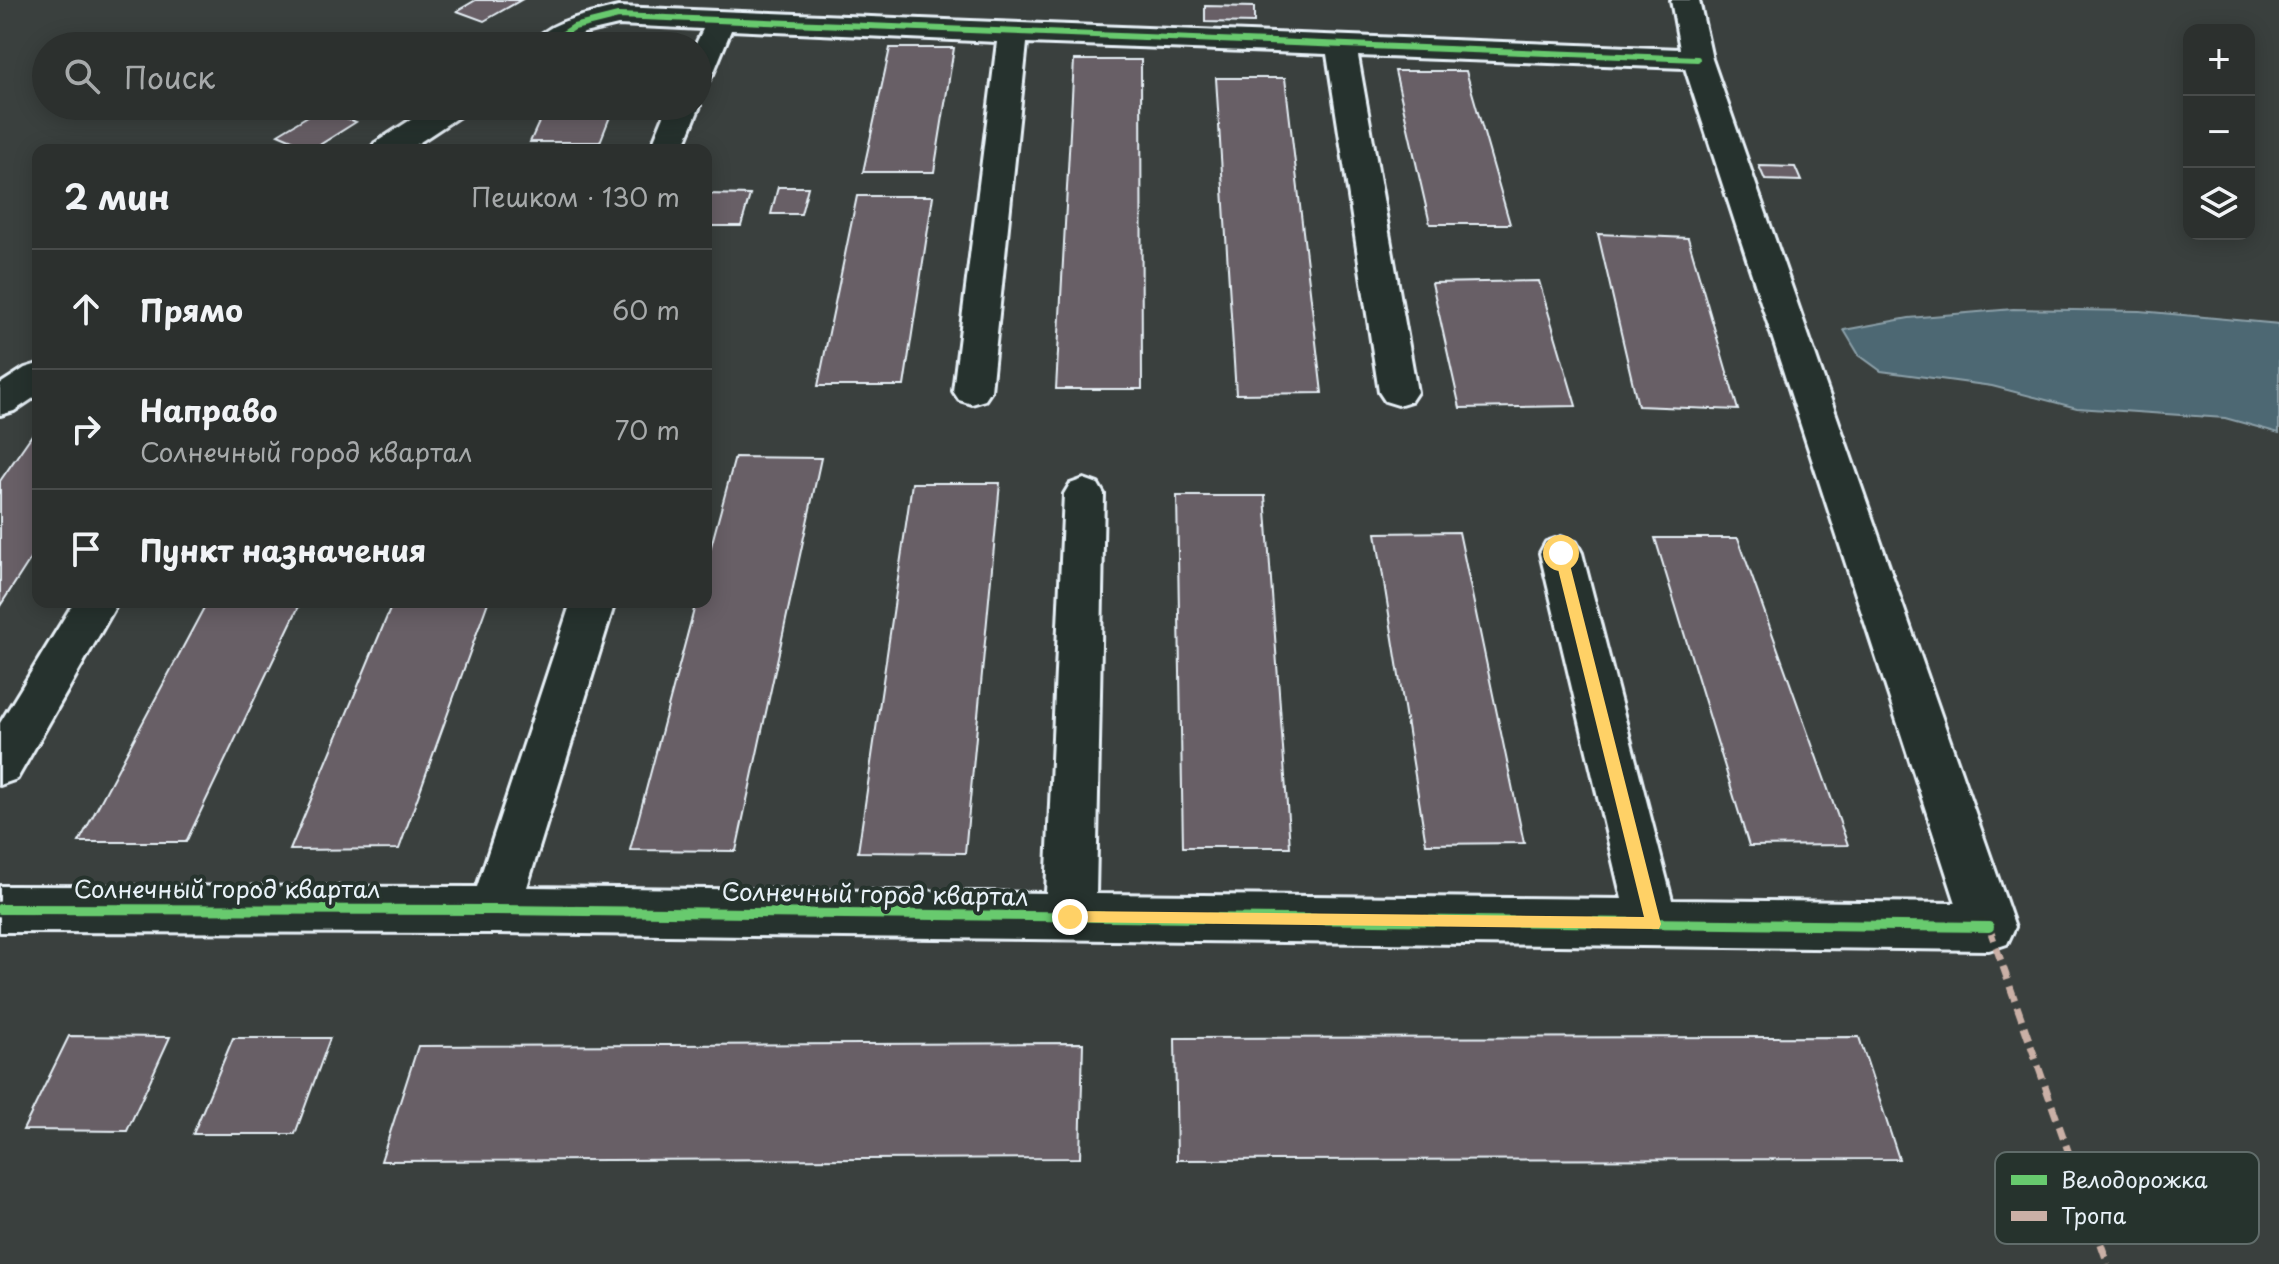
<!DOCTYPE html>
<html lang="ru">
<meta charset="utf-8">
<style>
:root{--surface:#2c302e;--page:#383c3a;--text:#f1f3f6;--muted:#a6a9aa;--line:#484b4a}
body{margin:0;font-family:"Playpen Sans",sans-serif;background:var(--page);color:var(--text)}
.controls{position:absolute;right:24px;top:24px;display:grid;overflow:hidden;border-radius:16px;box-shadow:0 4px 20px #0003}
.controls button{width:72px;height:72px;display:grid;place-items:center;padding:0;border:0;border-bottom:2px solid var(--line);background:var(--surface);color:var(--text);font:40px sans-serif}
.stop{position:absolute;width:24px;height:24px;margin:-18px;border:6px solid #ffd166;border-radius:50%;background:#fff}
.stop.end{background:#ffd166;border-color:#fff;box-shadow:0 2px 8px #0008}
.list{margin:0;padding:0;list-style:none}
h2{display:flex;justify-content:space-between;align-items:center;height:104px;margin:0;padding:0 32px;font-size:34px}
h2 small{font-size:26px;font-weight:400;color:var(--muted)}
.list li{display:grid;grid-template-columns:52px 1fr auto;gap:24px;align-items:center;box-sizing:border-box;height:120px;padding:0 32px;border-top:2px solid var(--line)}
.list b{display:block;font-size:30px;white-space:nowrap}
.list p{margin:0;font-size:26px;white-space:nowrap;color:var(--muted)}
.list em{font-size:26px;font-style:normal;color:var(--muted)}
.icon{flex:none;width:44px;height:44px;fill:none;stroke:currentColor;stroke-width:2;stroke-linecap:round;stroke-linejoin:round}
.map{position:relative;flex:none;width:2279px;height:1264px;overflow:hidden}
.search{position:absolute;background:var(--surface);box-shadow:0 4px 20px #0003;left:32px;top:32px;width:680px;height:88px;display:flex;align-items:center;gap:20px;box-sizing:border-box;padding:0 28px;border-radius:44px;color:var(--muted);font-size:30px}
.panel{position:absolute;background:var(--surface);box-shadow:0 4px 20px #0003;left:32px;top:144px;width:680px;height:464px;border-radius:16px}
.map>svg:first-child{display:block}
</style>
<div class="map">
<svg width="2279" height="1264" viewBox="0 0 2279 1264">
<rect width="100%" height="100%" fill="#3a403e"/>
<filter id="ink" filterUnits="userSpaceOnUse"><feTurbulence type="fractalNoise" baseFrequency=".0125" numOctaves="2"/><feDisplacementMap in="SourceGraphic" scale="16" xChannelSelector="R" yChannelSelector="G"/><feConvolveMatrix kernelMatrix="1 2 1 2 8 2 1 2 1" color-interpolation-filters="sRGB"/></filter>
<g filter="url(#ink)">
<path fill="#4d6873" stroke="#8b9fa8" stroke-width="2" d="M2013 309 2140 311 2279 324V433L2225 418 2077 408 1992 386 1881 371 1859 355 1844 330 1909 318Z"/>
<path fill="#685f66" stroke="#e8f1f8" stroke-width="2" d="M476 0H521L484 21 457 11Z
M1205 6 1254 7V23L1205 22Z
M444 31 480 44 420 46Z
M890 48H954L934 172H863Z
M1074 60H1141L1142 389H1056Z
M1395 71H1466L1510 224H1430Z
M1216 78H1285L1322 393 1236 394Z
M321 108 356 122 313 149 278 134Z
M545 109H613L600 142H530Z
M1759 166 1795 167 1801 181 1765 180Z
M778 187H808L801 214H771Z
M706 194 750 195 741 226H706Z
M857 196H933L904 386H818Z
M1598 234 1688 238 1738 410 1638 406Z
M1539 281 1576 406 1460 408 1432 283Z
M34 432H38V547L0 606V481Z
M735 457 821 458 736 851 630 850 696 602H706V565Z
M912 483H1000L965 853 858 852Z
M1177 496H1265L1290 847H1183Z
M1459 532 1524 843 1426 844 1376 533Z
M1655 538H1738L1848 845 1749 846Z
M207 602H301L186 842H79Z
M393 602H488L399 849 290 850Z
M69 1036 170 1037 127 1131 23 1130Z
M1859 1037 1899 1159 1177 1160 1175 1038Z
M233 1038H330L295 1134H193Z
M1083 1043 1080 1158 381 1161 418 1046Z"/>
<g fill="none" stroke-linecap="round" stroke-linejoin="round">
<g stroke="#e8f1f8" stroke-width="6">
<path id="minor" d="M1671 0H1699L1712 59 2015 927 2007 944 1989 950 495 933 0 932V886L477 887 571 602H615L527 887 1046 893 1064 494 1070 484 1084 479 1098 484 1104 494 1096 894 1622 899 1540 553 1546 542 1561 537 1576 542 1582 553 1672 900 1956 903 1685 68 1358 56 1417 392 1411 401 1398 405 1385 401 1379 392 1327 54 1027 43 991 391 985 400 972 404 959 400 953 391 997 42 731 30 713 74 709 80 698 83V46H695L703 29 618 25 584 33 565 46H530C549 19 589 15 618 7L1680 49Z
M698 104 700 106 682 150H650L668 106Z
M432 106H469L464 113 408 150H370L375 143Z
M38 364V395L14 411 0 415V384L25 368Z
M74 602H118L17 779 0 785V723Z"/>
</g>
<use href="#minor" fill="#26332d" fill-rule="evenodd"/>
<path stroke="#cab0a6" stroke-width="7" stroke-dasharray="14 7" stroke-linecap="butt" d="M1989 927 2108 1264"/>
<g stroke="#26332d" stroke-width="10">
<path id="cycleway-far1" d="M545 46 574 27 618 16 1697 59"/>
</g>
<g stroke="#26332d" stroke-width="15">
<path id="cycleway" d="M0 909 495 910 1989 927"/>
</g>
<use href="#cycleway-far1" stroke="#67ca6e" stroke-width="6"/>
<use href="#cycleway" stroke="#67ca6e" stroke-width="10"/>
</g>
</g>
<path fill="#ffd166" d="M1561 549 1567 553 1661 924 1659 929 1064 922V913L1070 911 1644 917 1554 553Z"/>
<g text-anchor="middle" stroke-width="8" stroke-linejoin="round" paint-order="stroke">
<g font-size="24" fill="#e8f1f8" stroke="#26332d">
<text x="227" y="898">Солнечный город квартал</text>
<text transform="translate(875 895) rotate(1)" y="8">Солнечный город квартал</text>
</g>
</g>
<rect x="1995" y="1152" width="264" height="92" rx="12" fill="#26332d" stroke="#606c6a" stroke-width="2"/>
<rect x="2011" y="1175" width="36" height="10" fill="#67ca6e"/>
<rect x="2011" y="1211" width="36" height="10" fill="#cab0a6"/>
<g font-size="22" fill="#e8f1f8">
<text x="2061" y="1188">Велодорожка</text>
<text x="2061" y="1224">Тропа</text>
</g>
</svg>
<div class="controls">
<button>+</button>
<button>−</button>
<button><svg class="icon" aria-label="layers" viewBox="0 0 24 24"><path d="M12 4l9 5-9 5-9-5zM3 14l9 5 9-5"/></svg></button>
</div>
<div class="stop" style="left:1561px;top:553px"></div>
<div class="stop end" style="left:1070px;top:917px"></div>
<div class="search"><svg class="icon" aria-label="search" viewBox="0 0 24 24"><circle cx="10" cy="10" r="6"/><path d="M15 15l6 6"/></svg>Поиск</div>
<section class="panel">
<h2>2 мин<small>Пешком · 130 m</small></h2>
<ul class="list">
<li><svg class="icon" aria-label="ahead" viewBox="0 0 24 24"><path d="M12 20V5M6 11l6-6 6 6"/></svg><div><b>Прямо</b></div><em>60 m</em></li>
<li><svg class="icon" aria-label="right" viewBox="0 0 24 24"><path d="M7 20v-9h11M14 6l5 5-5 5"/></svg><div><b>Направо</b><p>Солнечный город квартал</p></div><em>70 m</em></li>
<li><svg class="icon" aria-label="arrive" viewBox="0 0 24 24"><path d="M6 21V4h12l-3 4 3 4H6"/></svg><div><b>Пункт назначения</b></div></li>
</ul>
</section>
</div>
